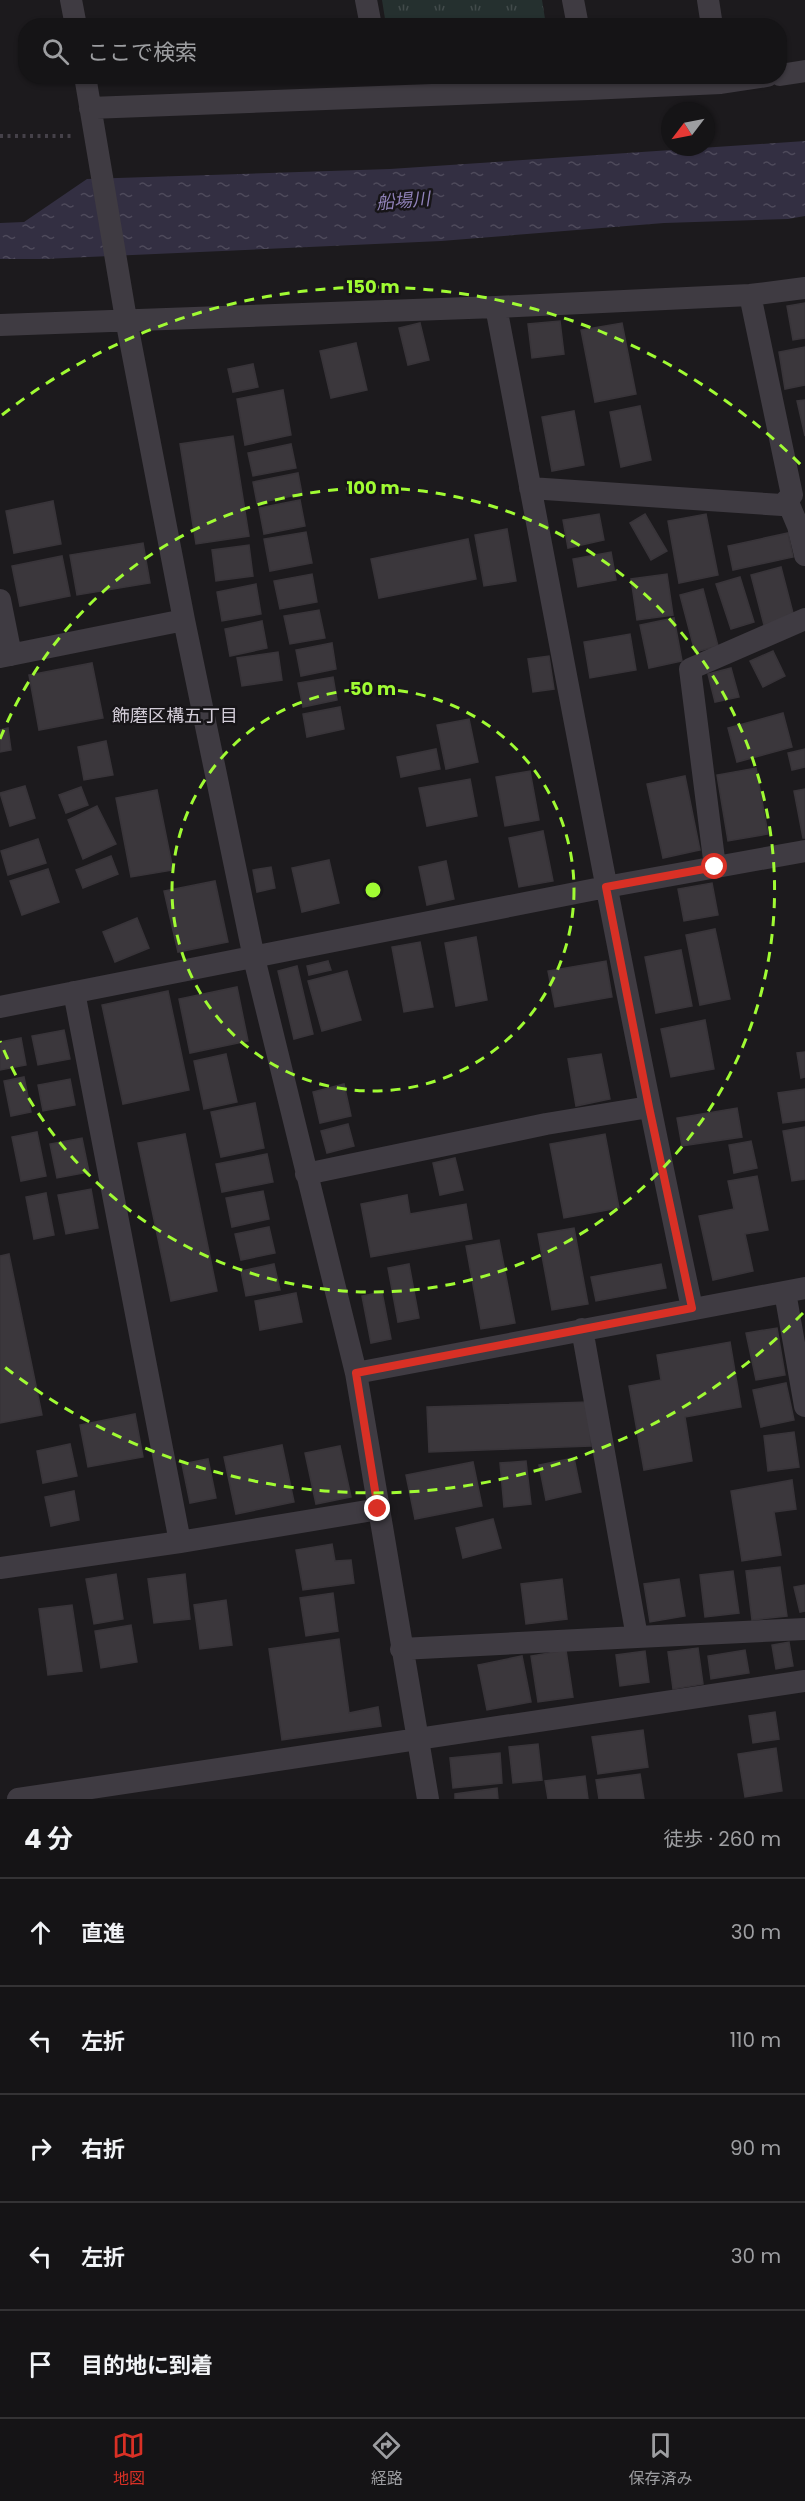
<!DOCTYPE html>
<html lang="ja">
<meta charset="utf-8">
<style>
:root{--surface:#151416;--page:#1e1d1f;--text:#f1f3f6;--muted:#9d9ea1;--line:#343335;--accent:#d93025}
body{margin:0;font-family:Poppins,"Noto Sans JP",sans-serif;background:var(--page);color:var(--text)}
.compass{position:absolute;left:661px;top:102px;width:54px;height:54px;border-radius:50%;background:var(--surface);box-shadow:0 2px 4px #0004;rotate:238deg}
.stop{position:absolute;width:18px;height:18px;margin:-14px;border:4px solid #d93025;border-radius:50%;background:#fff}
.stop.end{background:#d93025;border-color:#fff;box-shadow:0 2px 6px #0008}
.list{margin:0;padding:0;list-style:none}
h2{display:flex;justify-content:space-between;align-items:center;height:78px;margin:0;padding:0 24px;font-size:26px}
h2 small{font-size:20px;font-weight:400;color:var(--muted)}
.list li{display:grid;grid-template-columns:39px 1fr auto;gap:18px;align-items:center;box-sizing:border-box;height:108px;padding:0 24px;border-top:2px solid var(--line)}
.list b{display:block;font-size:22px;white-space:nowrap}
.list em{font-size:20px;font-style:normal;color:var(--muted)}
.icon{flex:none;width:33px;height:33px;fill:none;stroke:currentColor;stroke-width:2;stroke-linecap:round;stroke-linejoin:round}
.map{position:relative;flex:none;width:805px;height:1799px;overflow:hidden}
.search{position:absolute;background:var(--surface);box-shadow:0 2px 4px #0004;left:18px;right:18px;top:18px;height:66px;display:flex;align-items:center;gap:15px;box-sizing:border-box;padding:0 21px;border-radius:24px;color:var(--muted);font-size:22px}
.sheet{height:618px;background:var(--surface)}
nav{display:flex;justify-content:space-around;align-items:center;box-sizing:border-box;height:84px;border-top:2px solid var(--line);background:var(--surface);font-size:16px;color:var(--muted)}
nav a{display:grid;justify-items:center;gap:3px}
nav .on{color:var(--accent)}
.map>svg:first-child{display:block}
</style>
<div class="map">
<svg width="805" height="1799" viewBox="0 0 805 1799">
<defs>
<pattern id="park-tufts" width="24" height="20" patternUnits="userSpaceOnUse" patternTransform="scale(1.5)"><rect width="24" height="20" fill="#25302f"/><path d="M3 7l-1-3M5 7V3M7 7l1-3M15 17l-1-3M17 17v-4M19 17l1-3" fill="none" stroke="#424b4b"/></pattern>
<pattern id="water-ripples" width="26" height="14" patternUnits="userSpaceOnUse" patternTransform="scale(1.5)"><rect width="26" height="14" fill="#332f42"/><path d="M2 4q2-2 4 0t4 0M15 11q2-2 4 0t4 0" fill="none" stroke="#4e4a5b"/></pattern>
</defs>
<rect width="100%" height="100%" fill="#1c1a1d"/>
<path fill="url(#park-tufts)" d="M382 0H542L546 25H386Z
M554 76V81L407 83 400 77Z"/>
<path fill="url(#water-ripples)" d="M805 141V216L788 219 664 223 441 241 44 259H0V223L24 222 87 179 390 169Z"/>
<path fill="#3b373c" stroke="#383439" stroke-width="1.5" d="M805 303V338L793 340 787 306Z
M560 321 564 354 532 358 528 324Z
M420 323 429 360 408 365 399 328Z
M622 323 636 394 595 402 581 330Z
M356 343 367 390 331 398 320 351Z
M805 347V385L785 389 779 352Z
M253 364 258 387 233 392 228 369Z
M283 390 291 435 245 445 237 399Z
M805 400V436L797 401Z
M640 406 651 460 621 467 610 412Z
M574 411 584 465 552 471 542 417Z
M233 436 249 536 196 544 180 444Z
M291 444 296 468 253 476 248 453Z
M298 473 302 494 257 503 253 482Z
M300 500 305 526 264 534 259 508Z
M53 501 61 544 14 553 6 511Z
M599 514 604 540 568 548 563 520Z
M645 514 667 551 651 560 630 523Z
M706 514 718 575 679 583 668 521Z
M507 529 516 581 484 586 475 535Z
M306 532 312 563 270 571 264 539Z
M788 533 793 557 733 570 728 546Z
M468 539 476 579 379 598 371 559Z
M143 543 150 583 77 595 70 555Z
M249 545 253 576 216 581 212 550Z
M611 552 616 580 578 587 573 559Z
M62 556 70 596 20 606 12 566Z
M781 567 794 617 764 625 751 575Z
M312 574 317 602 280 609 274 581Z
M667 574 673 615 637 620 631 579Z
M740 577 754 622 731 629 716 584Z
M256 584 261 614 222 621 217 592Z
M703 589 718 646 695 652 680 595Z
M319 610 325 638 290 644 284 616Z
M674 618 682 661 649 668 640 625Z
M262 621 267 648 230 656 225 629Z
M630 634 636 670 590 678 584 642Z
M332 643 336 669 301 676 296 650Z
M773 651 785 676 763 687 750 661Z
M278 652 282 680 242 686 237 658Z
M549 656 554 689 533 692 528 659Z
M92 663 103 718 39 730 29 675Z
M731 668 739 697 715 702 708 674Z
M333 677 337 700 303 707 298 683Z
M340 707 344 729 307 737 303 714Z
M783 713 792 747 737 762 728 728Z
M469 719 478 762 446 769 437 725Z
M8 728 11 750 0 752V730Z
M106 741 113 775 84 780 78 747Z
M436 749 440 769 401 777 397 757Z
M805 749V767L792 770 788 753Z
M756 768 768 834 728 841 717 775Z
M530 771 539 820 505 826 496 777Z
M685 776 700 850 663 858 647 784Z
M470 779 477 816 427 826 419 788Z
M25 786 35 818 10 826 0 793Z
M81 787 88 805 66 813 59 795Z
M805 789V838H803L794 791Z
M157 790 173 870 131 877 116 798Z
M97 806 116 844 83 859 68 820Z
M543 831 553 881 519 887 509 838Z
M38 839 46 863 8 875 1 851Z
M111 856 118 874 83 888 76 870Z
M329 860 339 903 302 912 292 868Z
M446 861 454 899 427 905 419 867Z
M271 867 275 888 257 892 253 870Z
M48 869 59 902 22 915 10 881Z
M215 881 228 942 178 952 164 891Z
M712 883 718 915 684 921 678 889Z
M137 918 149 948 115 962 103 932Z
M715 929 730 999 700 1005 686 935Z
M476 937 487 1000 456 1006 445 943Z
M420 942 433 1007 404 1012 392 947Z
M681 950 692 1006 656 1013 645 957Z
M328 961 331 970 309 975 307 966Z
M606 961 612 997 555 1007 548 971Z
M297 966 313 1034 294 1039 278 971Z
M347 971 361 1020 322 1031 308 981Z
M237 987 248 1041 190 1053 179 999Z
M168 991 189 1090 123 1104 102 1005Z
M705 1020 714 1069 671 1077 661 1029Z
M64 1030 70 1059 38 1065 32 1036Z
M21 1038 26 1065 0 1070V1042Z
M805 1052V1077L801 1078 797 1053Z
M226 1054 237 1102 204 1109 194 1061Z
M601 1054 610 1099 576 1106 568 1059Z
M24 1077 31 1112 11 1116 4 1081Z
M70 1079 75 1105 43 1111 38 1085Z
M344 1084 351 1116 320 1123 313 1092Z
M805 1089V1120L783 1123 778 1093Z
M255 1103 264 1148 221 1157 211 1112Z
M737 1108 742 1137 682 1146 677 1118Z
M348 1124 354 1146 327 1153 321 1131Z
M805 1127V1179L792 1181 783 1131Z
M37 1132 46 1176 21 1181 12 1137Z
M185 1134 217 1291 171 1301 138 1143Z
M605 1134 619 1208 564 1218 550 1144Z
M82 1138 89 1172 57 1178 50 1144Z
M751 1141 757 1168 734 1173 729 1145Z
M267 1154 273 1182 222 1192 216 1164Z
M455 1158 463 1190 440 1195 433 1163Z
M757 1176 768 1230 745 1234 753 1271 713 1280 699 1216 734 1209 728 1181Z
M91 1189 98 1228 66 1234 58 1195Z
M263 1191 269 1219 232 1227 226 1198Z
M46 1193 54 1235 34 1239 26 1197Z
M407 1195 410 1214 466 1204 472 1239 371 1257 361 1204Z
M269 1227 275 1253 241 1260 235 1234Z
M574 1228 588 1304 552 1310 538 1234Z
M499 1240 515 1323 481 1329 466 1246Z
M9 1254 42 1415 0 1423V1256Z
M274 1264 280 1290 246 1296 241 1271Z
M409 1264 419 1318 398 1322 388 1268Z
M661 1264 666 1288 596 1301 591 1277Z
M382 1292 391 1339 371 1343 362 1296Z
M296 1293 302 1322 260 1330 255 1301Z
M777 1328 785 1375 756 1380 746 1333Z
M730 1342 741 1407 685 1417 692 1461 644 1470 629 1386 661 1380 657 1355Z
M786 1383 794 1420 761 1427 753 1390Z
M589 1402 591 1446 429 1452 427 1407Z
M135 1414 143 1457 88 1467 80 1425Z
M794 1432 799 1467 768 1471 764 1436Z
M70 1444 77 1476 43 1483 37 1451Z
M282 1445 294 1502 236 1514 224 1457Z
M340 1446 351 1497 316 1504 305 1453Z
M574 1458 581 1492 546 1500 539 1465Z
M208 1459 216 1498 190 1503 182 1464Z
M526 1461 531 1504 504 1507 500 1463Z
M473 1462 482 1506 415 1519 406 1475Z
M792 1480 796 1509 774 1512 781 1555 742 1561 731 1491Z
M74 1491 79 1520 51 1526 45 1497Z
M493 1519 501 1548 463 1558 456 1528Z
M332 1544 335 1561 351 1560 354 1583 303 1590 296 1550Z
M780 1567 787 1616 752 1620 746 1571Z
M733 1571 739 1613 705 1617 700 1575Z
M116 1574 123 1619 94 1624 86 1579Z
M185 1574 190 1619 154 1623 148 1579Z
M562 1579 567 1619 526 1624 521 1584Z
M679 1579 685 1616 650 1622 644 1584Z
M805 1585V1611L800 1612 794 1587Z
M333 1593 338 1631 306 1636 300 1598Z
M226 1600 232 1645 200 1649 194 1605Z
M72 1605 82 1671 48 1675 39 1609Z
M131 1625 137 1662 101 1668 95 1631Z
M339 1639 349 1713 378 1707 381 1726 282 1740 269 1649Z
M789 1642 793 1666 776 1669 772 1645Z
M698 1648 703 1684 673 1689 668 1652Z
M566 1650 573 1697 538 1702 531 1656Z
M745 1650 749 1673 711 1679 708 1656Z
M645 1651 649 1682 620 1686 616 1655Z
M522 1656 531 1702 487 1710 478 1665Z
M775 1712 779 1739 753 1743 749 1716Z
M643 1730 648 1767 598 1774 592 1737Z
M538 1744 542 1780 513 1783 509 1747Z
M776 1748 782 1791 745 1797 738 1754Z
M500 1753 502 1783 453 1788 450 1758Z
M640 1774 644 1799H599L596 1780Z
M585 1776 588 1799H548L545 1781Z
M497 1788 498 1799H455V1794Z"/>
<g fill="none" stroke-linecap="round" stroke-linejoin="round">
<path stroke="#454149" stroke-width="4" stroke-dasharray="3 4.5" stroke-linecap="butt" d="M0 136H71"/>
<path stroke="#3f3b42" stroke-width="22" d="M71 0 76 26
M366 0 371 26
M573 0 578 26
M708 0 712 26
M780 75 805 71
M85 76 126 319 184 620 254 958 356 1373 428 1799
M90 108 589 89 721 83 767 76
M496 307C560 641 621 976 692 1308
M0 325 496 307 750 295 805 288
M530 488 782 505 792 495 750 295
M787 500 798 526 805 555
M0 600 11 655
M0 657 184 620
M715 867 690 669 805 619
M74 992 180 1542
M0 1007 606 887 805 851
M306 1174 546 1124 649 1107
M785 1292 805 1406
M582 1329 637 1637 805 1629
M356 1373 805 1288
M0 1568 180 1542 379 1509
M401 1649 637 1637
M18 1799 805 1681"/>
</g>
<g fill="none" stroke-linecap="round" stroke-linejoin="round">
<path stroke="#d93025" stroke-width="8" d="M378 1509 356 1373 692 1308 649 1107 606 887 715 867"/>
</g>
<g fill="none" stroke="#a0fb33" stroke-width="3" stroke-dasharray="10 8">
<circle cx="373" cy="890" r="201"/>
<path d="M0 739A402 402 0 1 1 0 1041"/>
<path d="M803 1313A603 603 0 0 1 2 1365M2 415A603 603 0 0 1 803 467"/>
</g>
<g text-anchor="middle" stroke-width="5" stroke-linejoin="round" paint-order="stroke">
<g font-size="18" font-style="italic" fill="#9082b9" stroke="#171518">
<text transform="translate(403 201) rotate(-5)" y="6">船場川</text>
</g>
<g font-size="18" fill="#d3cdd8" stroke="#171518">
<text x="175" y="722">飾磨区構五丁目</text>
</g>
</g>
<circle cx="373" cy="890" r="9" fill="#a0fb33" stroke="#171518" stroke-width="3"/>
<g font-size="18" text-anchor="middle" font-weight="bold" fill="#a0fb33" stroke="#171518" stroke-width="5" stroke-linejoin="round" paint-order="stroke">
<text x="373" y="293">150 m</text>
<text x="373" y="494">100 m</text>
<text x="373" y="695">50 m</text>
</g>
</svg>
<svg class="compass" viewBox="-18 -18 36 36"><path d="M0-13l5 13h-10z" fill="#e53935"/><path d="M0 13l5-13h-10z" fill="#9d9ea1"/></svg>
<div class="stop" style="left:715px;top:867px"></div>
<div class="stop end" style="left:378px;top:1509px"></div>
<div class="search"><svg class="icon" aria-label="search" viewBox="0 0 24 24"><circle cx="10" cy="10" r="6"/><path d="M15 15l6 6"/></svg>ここで検索</div>
</div>
<section class="sheet">
<h2>4 分<small>徒歩 · 260 m</small></h2>
<ul class="list">
<li><svg class="icon" aria-label="ahead" viewBox="0 0 24 24"><path d="M12 20V5M6 11l6-6 6 6"/></svg><div><b>直進</b></div><em>30 m</em></li>
<li><svg class="icon" aria-label="left" viewBox="0 0 24 24"><path d="M17 20v-9H6M10 6l-5 5 5 5"/></svg><div><b>左折</b></div><em>110 m</em></li>
<li><svg class="icon" aria-label="right" viewBox="0 0 24 24"><path d="M7 20v-9h11M14 6l5 5-5 5"/></svg><div><b>右折</b></div><em>90 m</em></li>
<li><svg class="icon" aria-label="left" viewBox="0 0 24 24"><path d="M17 20v-9H6M10 6l-5 5 5 5"/></svg><div><b>左折</b></div><em>30 m</em></li>
<li><svg class="icon" aria-label="arrive" viewBox="0 0 24 24"><path d="M6 21V4h12l-3 4 3 4H6"/></svg><div><b>目的地に到着</b></div></li>
</ul>
</section>
<nav>
<a class="on"><svg class="icon" aria-label="map" viewBox="0 0 24 24"><path d="M3 6l6-2 6 2 6-2v14l-6 2-6-2-6 2zM9 4v14M15 6v14"/></svg>地図</a>
<a><svg class="icon" aria-label="directions" viewBox="0 0 24 24"><path d="M12 3l9 9-9 9-9-9zM9 14v-3h6M13 9l2 2-2 2"/></svg>経路</a>
<a><svg class="icon" aria-label="saved" viewBox="0 0 24 24"><path d="M7 4h10v16l-5-4-5 4z"/></svg>保存済み</a>
</nav>
